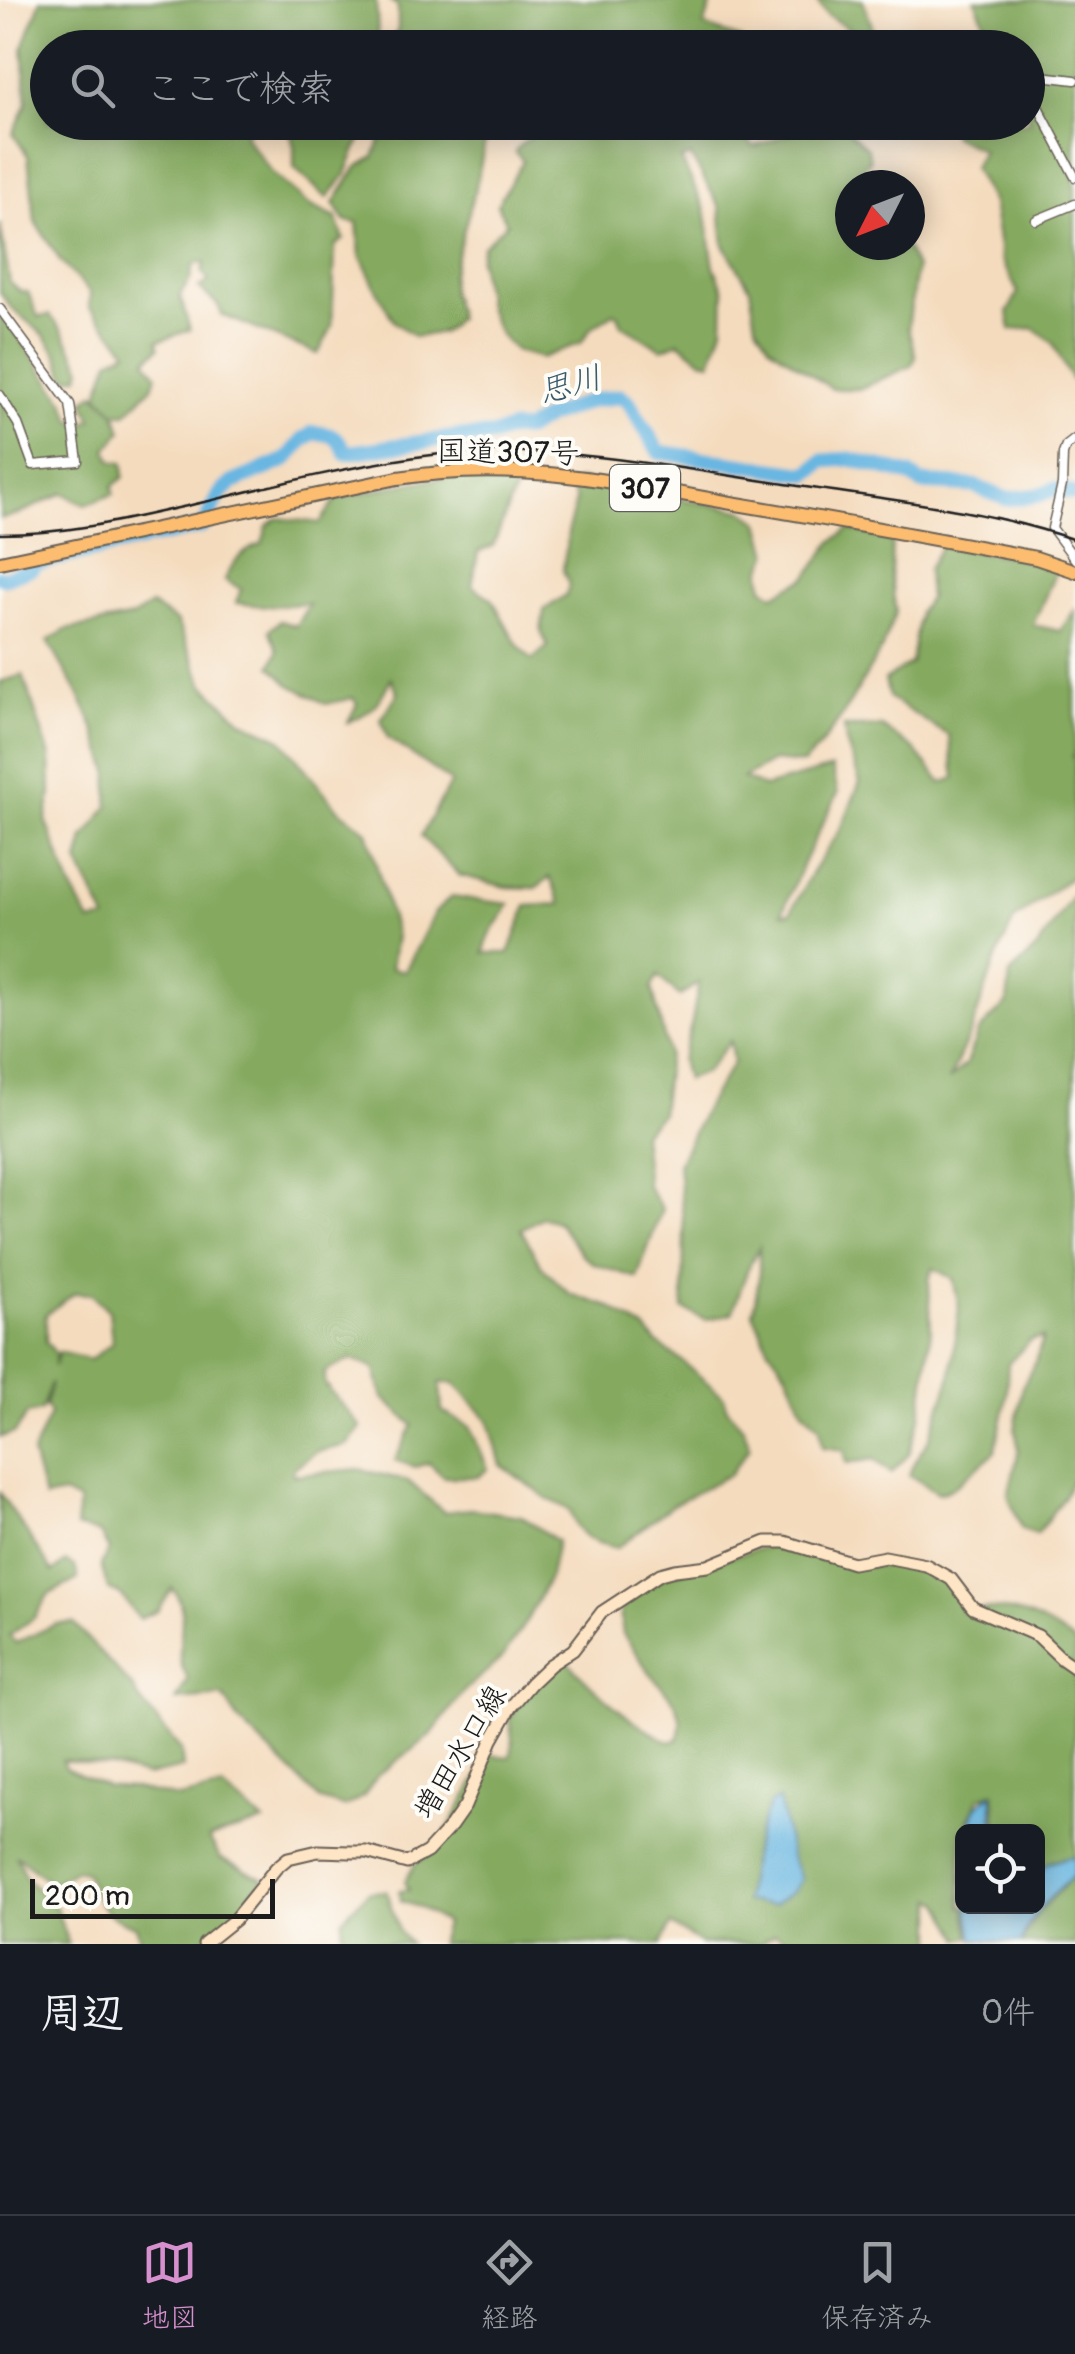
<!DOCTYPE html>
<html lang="ja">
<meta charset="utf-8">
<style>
:root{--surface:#171b24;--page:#20242c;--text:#f1f3f6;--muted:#9ea1a6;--line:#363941;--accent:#d690ce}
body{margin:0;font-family:Pangolin,"Klee One",sans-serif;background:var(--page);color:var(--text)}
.controls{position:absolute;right:30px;bottom:30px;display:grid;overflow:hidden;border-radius:15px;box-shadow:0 5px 25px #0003}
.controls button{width:90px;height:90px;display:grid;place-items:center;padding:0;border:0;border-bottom:2px solid var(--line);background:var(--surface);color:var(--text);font:50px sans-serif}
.compass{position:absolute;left:835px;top:170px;width:90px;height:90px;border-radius:50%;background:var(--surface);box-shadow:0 5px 25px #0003;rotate:228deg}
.scale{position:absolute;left:30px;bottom:25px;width:245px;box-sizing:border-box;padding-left:10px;border:5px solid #1c1c1c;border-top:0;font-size:28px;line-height:35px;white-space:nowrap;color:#1c1c1c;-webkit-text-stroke:8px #fdfcf7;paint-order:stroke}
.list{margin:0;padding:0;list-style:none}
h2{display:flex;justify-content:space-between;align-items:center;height:130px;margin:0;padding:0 40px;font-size:42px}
h2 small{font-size:32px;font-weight:400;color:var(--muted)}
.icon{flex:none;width:55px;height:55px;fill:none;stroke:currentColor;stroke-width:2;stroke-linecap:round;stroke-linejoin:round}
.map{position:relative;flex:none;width:1075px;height:1944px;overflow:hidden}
.search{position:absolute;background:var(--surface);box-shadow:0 5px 25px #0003;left:30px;right:30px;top:30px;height:110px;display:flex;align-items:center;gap:25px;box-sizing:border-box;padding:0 35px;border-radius:55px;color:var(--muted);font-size:38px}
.sheet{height:270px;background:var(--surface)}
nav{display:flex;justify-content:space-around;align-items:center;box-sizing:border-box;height:140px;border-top:2px solid var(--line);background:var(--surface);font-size:28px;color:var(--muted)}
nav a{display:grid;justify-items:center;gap:5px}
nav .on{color:var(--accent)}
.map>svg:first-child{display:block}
</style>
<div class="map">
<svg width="1075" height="1944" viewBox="0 0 1075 1944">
<rect width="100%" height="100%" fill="#fdfcf7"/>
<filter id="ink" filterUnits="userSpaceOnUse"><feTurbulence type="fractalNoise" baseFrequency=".01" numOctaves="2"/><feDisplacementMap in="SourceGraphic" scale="20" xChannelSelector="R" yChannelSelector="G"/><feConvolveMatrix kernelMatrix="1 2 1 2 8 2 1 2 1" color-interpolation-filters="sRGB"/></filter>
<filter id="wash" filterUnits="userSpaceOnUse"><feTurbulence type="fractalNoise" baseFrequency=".0048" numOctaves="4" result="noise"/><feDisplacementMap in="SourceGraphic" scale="40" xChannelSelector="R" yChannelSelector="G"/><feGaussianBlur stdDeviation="2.25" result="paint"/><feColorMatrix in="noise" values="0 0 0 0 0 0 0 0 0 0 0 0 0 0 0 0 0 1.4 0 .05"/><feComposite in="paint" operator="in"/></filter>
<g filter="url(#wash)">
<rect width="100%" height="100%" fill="#f4dbbe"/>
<path fill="#84a95e" stroke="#50623d" stroke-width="2.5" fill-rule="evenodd" d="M41 0H376L378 33 374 47 48 48V122L253 123 245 136 273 174 309 205 336 218 344 239 335 246 332 327 318 354 222 315 218 305 199 288 209 281 202 272 205 262 194 264 190 280 180 295 190 330 158 341 159 348 146 360 157 375 152 387 126 413H115L122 431 107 449 112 461 123 463 124 477 113 486 114 494 85 505 63 493 19 514 0 519V310L64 401 72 421 82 423 92 420 84 401 94 393 115 412 98 394 110 360 128 351 89 307 90 293 61 262 35 221 28 156 13 134 27 103 23 47Z
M389 0H713L704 26 740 39 751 47H388L398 29V6Z
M816 0H863L872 26 871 38H864L827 15Z
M975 0H1075V386L1052 342 1033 328 1011 330 1008 312 1018 292 1001 260 992 203 973 168 982 150 953 136 951 123 1028 122V48L995 47Z
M288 123H367L345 176 327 198 294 168V147Z
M387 123H485L487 132 477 182 451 277V291L458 318 443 332 415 337 394 322 376 289 360 255 357 223 345 221 334 203 357 167 374 157Z
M550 123H737L741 133 754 147 794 132 799 123H839L868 149 870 161 841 191 850 197V245H905L916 268 908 328 916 357 911 366 859 389H832L770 346 756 324 750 288 724 245 720 208 691 156 681 159 705 209 714 266 724 291 723 328 711 362 702 360 679 342 662 349 622 325 618 315 614 313 591 328 581 343 541 358 516 351 499 334 487 307 479 259 483 246 507 223 497 205 523 161 515 152 519 146Z
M0 224 10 283 21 292H28L38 317 50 315 63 332 82 368 79 377H66L57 354 44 335 11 308 0 292Z
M455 476 520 477 493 546 478 552 472 586 492 599 517 644 532 660 548 646 541 632 544 610 566 595 569 585 563 570 569 526 576 501 571 487 578 480 742 510 760 522 769 554 761 572 763 587 774 595 806 578 832 542 849 529 892 541 891 579 896 612 882 648 842 716 821 745 803 764 773 761 743 778 764 787 832 768 838 793 805 859 782 913H790L811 874 841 829 860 782 846 742 844 727H882L914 749 942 783 955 778 949 736 889 698 885 680 911 663 919 612 929 598 927 570 941 546 1014 557 1056 571 1033 625 1060 631 1075 610V756H1073L1075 760V874L1014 920 996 959 972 1029 949 1080 966 1064 978 1032 1007 1003 1010 974 1038 947 1075 892V1475L1063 1498 1037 1534 1022 1529 1008 1495 1019 1450 1015 1430 1022 1387 1035 1363 1043 1338 1031 1340 1008 1364 1006 1401 995 1452 954 1487 939 1493 909 1475 914 1462 930 1438 951 1376 959 1307 953 1279 933 1268 929 1280 931 1330 921 1415 909 1454 891 1473 874 1459 847 1463 844 1450 823 1447 820 1427 803 1410 787 1373 768 1347 753 1313 759 1278V1248L749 1266 732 1313 706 1320 683 1309 684 1231 678 1164 706 1106 733 1063 730 1041 706 1072 686 1080 681 1060 692 1022 699 982 680 996 658 976 652 987 668 1054 661 1114 642 1133 647 1185 662 1209 637 1278 594 1264 582 1255 559 1223 543 1217 521 1229 542 1267 570 1294 610 1307 646 1330 657 1343 682 1361 724 1397 726 1407 744 1429 750 1447 730 1474 671 1506 617 1548C590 1541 579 1539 570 1510L548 1499 501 1465 489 1421 454 1383H440L442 1411 470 1427 488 1469 478 1477H444L429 1463 415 1467 395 1460 413 1425 383 1398 374 1368 351 1359 325 1372V1384L361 1427 347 1445 316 1452 294 1468 293 1475 359 1469 408 1481 444 1512 471 1509 521 1516 557 1541 550 1576 528 1618 503 1657 466 1689 430 1736 377 1776 364 1796 344 1807 320 1800 239 1721 223 1696 176 1700 188 1680C185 1673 180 1665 180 1658 179 1633 189 1608 172 1588L158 1611 139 1619 121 1595 108 1589 101 1565 109 1550 100 1533 76 1527 79 1502 64 1494 44 1498 32 1454 50 1414 45 1405 51 1383 41 1411 27 1414 15 1433 0 1437V682L23 675 50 756 51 794 46 820 72 889 90 922 106 919 78 862 84 838 108 807 109 771 95 730 79 695 48 641 66 630 133 617 151 605 177 622 204 685 241 720 281 739 338 809 367 831 396 936 391 968 405 971 435 912 451 897 510 904C499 924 489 929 484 953H509L527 906 561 904 550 877 536 888 507 887 459 875 421 836 451 782 388 738 381 720 398 693 391 678C379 703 375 711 348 722L357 704 353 698 326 704 289 684 271 666 278 651 269 630 280 621 296 626 309 604 262 606 236 603 241 589 225 580C233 561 242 551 262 544L267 526 278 518 320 523 336 499 398 485ZM75 1293 92 1294 109 1311 112 1343 90 1360 59 1352 54 1366 56 1354 46 1341V1314Z
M0 1493 53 1572 66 1562 75 1566 78 1579 48 1595 35 1617 9 1636 16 1643 56 1624 73 1623 134 1689 137 1696 181 1750 183 1768 146 1776 108 1766 62 1760 65 1768 105 1786 130 1788 179 1798 223 1788 264 1822 209 1838 220 1858 264 1879 229 1923 196 1944H141L136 1926C100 1915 100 1904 85 1872L76 1870 52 1884 16 1855 26 1878 56 1907 68 1944H0Z
M768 1546 791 1548 865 1566 909 1565 935 1573 951 1586 962 1611C1008 1604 1038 1615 1075 1643V1856L1054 1860 1038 1870V1832L997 1831 994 1792 979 1798 968 1823V1831L962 1832V1906L966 1907 970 1937 961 1939 941 1903 934 1899V1944H791L775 1933 760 1944H701L671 1925 661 1944H439L445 1923 419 1907 401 1901 399 1891 409 1890 405 1882 415 1864 438 1846 490 1755 510 1757 513 1744 509 1720C524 1696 541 1675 566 1660 597 1693 629 1722 670 1742L678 1739 681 1721 675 1702 649 1672 623 1634 620 1611 642 1582Z
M1075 1875V1944H1022C1031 1913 1054 1897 1075 1875Z
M386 1891 399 1931 410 1944H343L342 1919 368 1892Z"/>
<path fill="#67b6e1" stroke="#42697e" stroke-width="2.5" d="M992 1794 994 1831H971C971 1814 977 1803 992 1794Z
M779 1800 791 1857 801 1879 794 1890 774 1905 745 1902C749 1868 755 1832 771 1803Z
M1068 1857H1075V1874C1053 1895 1030 1913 1021 1943L973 1939 968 1907 1038 1906V1871L1049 1863Z"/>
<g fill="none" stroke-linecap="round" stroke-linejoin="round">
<path stroke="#67b6e1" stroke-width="15" d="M150 538 201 527 205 524 220 494 232 483 286 460 303 440 313 433C331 433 339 436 346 453L457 437 492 436 512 429 526 430 546 418 590 401 621 396 628 401 659 452 808 474 823 461 850 459 910 475 921 483 974 486 1007 499 1039 495 1054 489 1075 494
M0 577 5 578 32 568 37 563 142 540"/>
</g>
</g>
<g filter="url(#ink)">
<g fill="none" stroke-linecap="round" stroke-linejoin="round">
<g stroke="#685f55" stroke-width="11">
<path id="minor" d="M1075 80 1041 76 1033 81 1034 99 1075 177
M1036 220 1075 204
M0 309 70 404 78 461 33 465 18 424 0 395
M1075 439 1066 446 1063 454 1062 485 1052 528 1075 559"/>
</g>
<g stroke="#685f55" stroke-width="15">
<path id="secondary" d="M204 1944 234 1920 276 1868 288 1858 318 1851 350 1852H366L407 1863 427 1852 451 1826 465 1806 492 1740 510 1708 531 1683 550 1665 573 1650 602 1612 660 1574 675 1570 708 1566 766 1542H785L853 1563 885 1557 926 1565 951 1579 973 1608 1038 1636 1062 1659 1075 1668"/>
</g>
<g stroke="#685f55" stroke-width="16">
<path id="trunk" d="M0 562 398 478C518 459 619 483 737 504 837 521 937 539 1036 558L1075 571"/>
</g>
<use href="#minor" stroke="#fff" stroke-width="8"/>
<use href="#secondary" stroke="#fee5c5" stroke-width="11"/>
<use href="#trunk" stroke="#fcbd6f" stroke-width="12"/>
<path stroke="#1c1c1c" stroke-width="2.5" d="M0 534C75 534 137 517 209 501 278 484 346 467 416 457 541 440 662 466 785 484 882 499 982 508 1075 540"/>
</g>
</g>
<g text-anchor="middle" stroke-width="8" stroke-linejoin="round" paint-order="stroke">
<rect fill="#fdfcf7" stroke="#605f5e" stroke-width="2.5" x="610" y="465" width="70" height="46" rx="8"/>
<g font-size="28" font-weight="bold" fill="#1c1c1c">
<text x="645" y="498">307</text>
</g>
<g font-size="30" fill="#1c1c1c" stroke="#fdfcf7">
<text transform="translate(508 452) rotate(1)" y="10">国道307号</text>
<text transform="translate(460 1752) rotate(-59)" y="10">増田水口線</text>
</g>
<g font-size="32" font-style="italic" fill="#3a5a6b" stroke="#fdfcf7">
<text transform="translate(570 384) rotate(-15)" y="11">思川</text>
</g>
</g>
</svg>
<div class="controls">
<button><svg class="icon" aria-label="locate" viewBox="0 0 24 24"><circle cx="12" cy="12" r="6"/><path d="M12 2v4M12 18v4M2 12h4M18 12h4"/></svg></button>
</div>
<svg class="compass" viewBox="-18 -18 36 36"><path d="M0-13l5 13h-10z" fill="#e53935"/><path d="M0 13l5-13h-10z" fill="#9ea1a6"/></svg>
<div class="scale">200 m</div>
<div class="search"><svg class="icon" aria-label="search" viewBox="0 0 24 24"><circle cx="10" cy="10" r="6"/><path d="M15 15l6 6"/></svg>ここで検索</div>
</div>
<section class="sheet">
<h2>周辺<small>0件</small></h2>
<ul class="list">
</ul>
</section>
<nav>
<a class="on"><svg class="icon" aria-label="map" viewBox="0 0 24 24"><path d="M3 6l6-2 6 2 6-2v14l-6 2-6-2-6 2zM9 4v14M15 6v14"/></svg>地図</a>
<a><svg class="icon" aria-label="directions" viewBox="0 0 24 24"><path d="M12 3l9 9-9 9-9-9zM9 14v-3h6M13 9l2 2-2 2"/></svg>経路</a>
<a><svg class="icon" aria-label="saved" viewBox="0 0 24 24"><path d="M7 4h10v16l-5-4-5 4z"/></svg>保存済み</a>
</nav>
